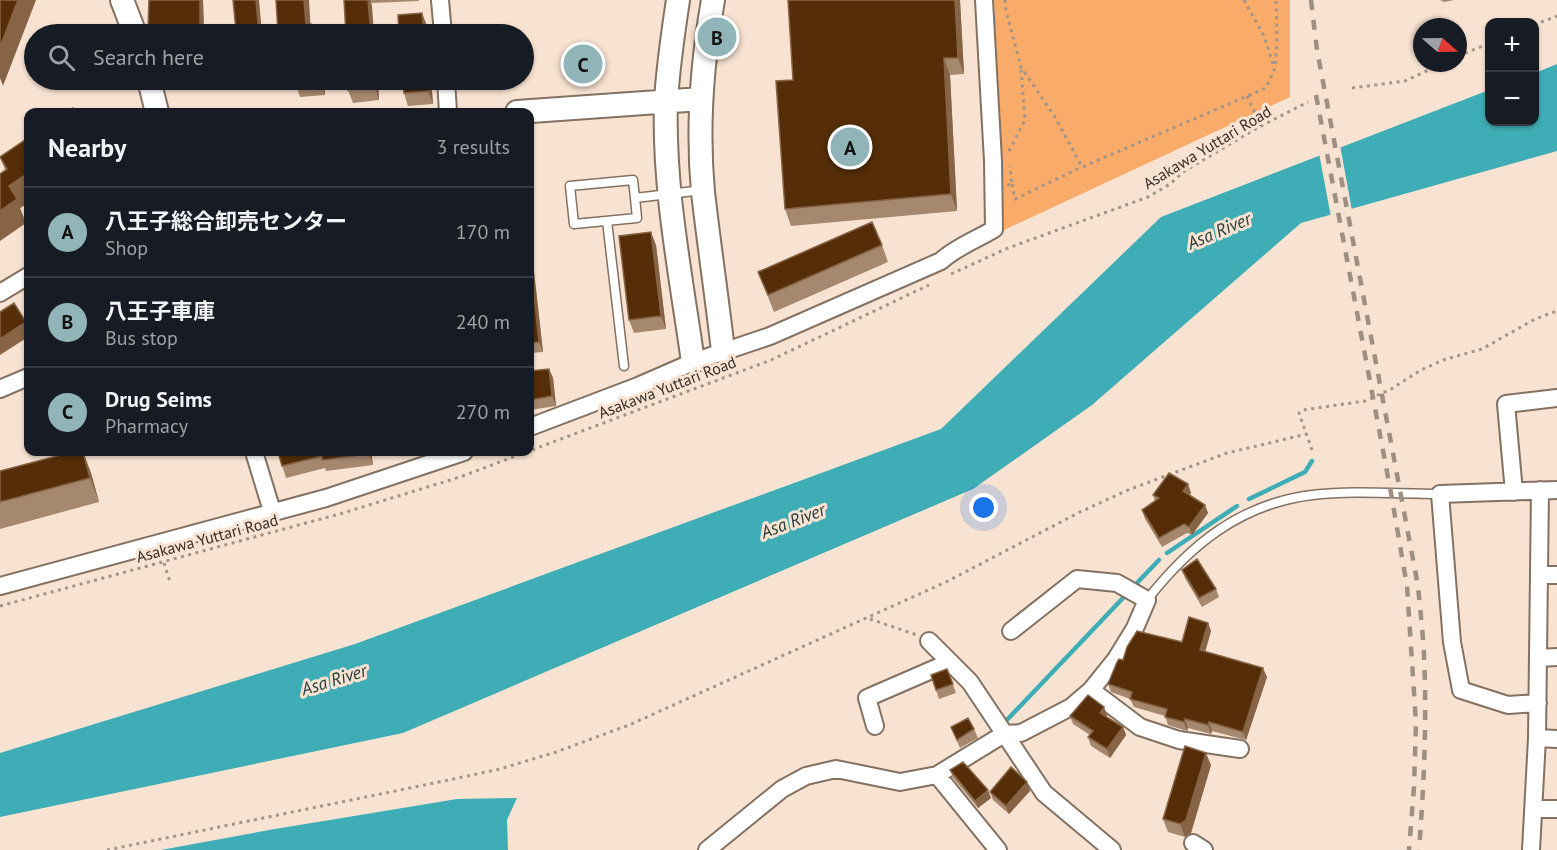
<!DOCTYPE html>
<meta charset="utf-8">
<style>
:root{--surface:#171b24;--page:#20242c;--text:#f1f3f6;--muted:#9ea1a6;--line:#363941;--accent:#90b4b8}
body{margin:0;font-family:"PT Sans","Noto Sans JP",sans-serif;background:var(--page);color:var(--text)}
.controls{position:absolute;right:18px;top:18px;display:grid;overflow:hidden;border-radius:12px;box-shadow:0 2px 4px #0004}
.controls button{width:54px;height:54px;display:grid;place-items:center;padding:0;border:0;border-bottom:2px solid var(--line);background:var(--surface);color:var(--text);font:30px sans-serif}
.compass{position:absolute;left:1413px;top:18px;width:54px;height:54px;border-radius:50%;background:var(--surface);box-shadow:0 2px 4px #0004;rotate:110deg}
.you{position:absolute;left:984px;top:508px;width:21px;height:21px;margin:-15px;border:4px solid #fff;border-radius:50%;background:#1a73e8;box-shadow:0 0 0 9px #1a73e833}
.badge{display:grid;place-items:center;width:39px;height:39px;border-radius:50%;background:var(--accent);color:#111;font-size:20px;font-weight:700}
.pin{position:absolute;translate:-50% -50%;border:3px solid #fff;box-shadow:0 2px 6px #0006}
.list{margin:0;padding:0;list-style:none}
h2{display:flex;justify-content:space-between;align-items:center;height:78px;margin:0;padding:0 24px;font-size:26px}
h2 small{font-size:20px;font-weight:400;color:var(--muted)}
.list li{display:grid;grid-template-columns:39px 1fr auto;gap:18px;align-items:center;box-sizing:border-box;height:90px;padding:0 24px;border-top:2px solid var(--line)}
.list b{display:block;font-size:22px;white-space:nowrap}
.list p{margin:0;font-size:20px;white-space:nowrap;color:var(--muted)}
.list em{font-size:20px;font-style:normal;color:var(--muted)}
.icon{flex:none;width:33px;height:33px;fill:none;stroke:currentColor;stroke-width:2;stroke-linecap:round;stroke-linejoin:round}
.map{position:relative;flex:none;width:1557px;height:850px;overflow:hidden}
.search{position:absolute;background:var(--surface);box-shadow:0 2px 4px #0004;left:24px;top:24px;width:510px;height:66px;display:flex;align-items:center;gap:15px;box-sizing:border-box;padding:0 21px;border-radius:33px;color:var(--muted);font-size:22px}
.panel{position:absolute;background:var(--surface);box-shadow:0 2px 4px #0004;left:24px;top:108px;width:510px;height:348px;border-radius:12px}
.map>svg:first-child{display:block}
</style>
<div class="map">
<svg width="1557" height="850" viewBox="0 0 1557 850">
<rect width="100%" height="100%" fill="#f8e3d2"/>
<path fill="#f9ab6a" d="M994 0H1290V97L1004 230Z"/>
<path fill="#3fadb5" d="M1557 64V151L1301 223 1092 405 973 489 403 733 0 817V753L355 644 941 429 1161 217 1489 90 1490 122H1534L1535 73Z
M517 798 507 820 508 850H161L269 830 457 799Z"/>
<path fill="#f8e3d2" d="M1340 145 1352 211 1331 217 1319 153Z"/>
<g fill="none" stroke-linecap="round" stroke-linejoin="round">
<path stroke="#3fadb5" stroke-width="4.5" d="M1249 499 1305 472 1312 461
M1167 553 1237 506
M1135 585 1159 560
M1004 723 1123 598"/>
<g stroke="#837162" stroke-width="11">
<path id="lane" d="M635 198 633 180 570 186 574 224 637 218 635 198 703 190
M607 221 624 366
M1147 600C1190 545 1240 504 1312 495 1353 490 1399 494 1440 494"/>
</g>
<g stroke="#837162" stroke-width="20">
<path id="street" d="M440 0 443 34
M446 80 448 112
M0 293 28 276
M0 389 28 377
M530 427 638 386 693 362 770 336 941 261C956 247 976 240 994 229L993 161 984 0
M254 452 272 511
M1514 492 1506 404 1557 398
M1539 575H1557
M0 586 326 498 464 452
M929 641 970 682 1044 793 1112 850
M1538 658 1557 657
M1091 690 1140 727 1179 740 1240 749
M1538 703 1508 705 1461 690 1452 642 1440 494 1557 490
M875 726 867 698 950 662
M1537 738 1557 739
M937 775 998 850
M1533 809H1557
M1193 843 1204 850
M707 850 782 789 806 776 836 769 900 782 937 775 1004 734 1021 733 1071 707 1091 690 1116 659 1135 628 1147 600 1117 583 1077 579 1011 631
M1531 850 1537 738 1540 490"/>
</g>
<g stroke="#837162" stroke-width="26">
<path id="secondary" d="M122 0 135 34
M678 0C673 33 668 67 666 101 663 188 681 276 693 362
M713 0C702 63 697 128 703 192 709 245 717 298 723 351
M149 80 157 112
M517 112 701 99"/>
</g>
<path stroke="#a39488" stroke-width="3" stroke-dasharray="3 4.5" stroke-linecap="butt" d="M1005 0 1006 11 1021 67 1055 117 1082 167 1266 88 1275 68 1277 43 1276 0
M1244 0 1264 36 1274 67
M1534 25 1557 16
M1458 56 1490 43
M1352 88 1405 81 1444 63
M1247 96 1261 126
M1009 151 1025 120 1021 68
M1012 184 1015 199 1082 167
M1007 185 1012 184 1010 166
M951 274 1008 248 1148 197 1170 184 1183 172 1257 128 1308 102
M1312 450 1299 413 1303 410 1365 401 1391 389 1421 370 1443 360 1482 349 1535 319 1557 311
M164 563 170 582
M0 606 343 513 460 477 771 360 929 285
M870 619 917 635
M107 850 449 780 500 769 556 752 629 725 946 582 1080 512 1128 490 1227 453 1307 434"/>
<use href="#lane" stroke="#fff" stroke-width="8"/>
<use href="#street" stroke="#fff" stroke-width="16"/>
<use href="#secondary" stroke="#fff" stroke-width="22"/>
<path stroke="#9e8f83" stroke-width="4.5" stroke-dasharray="10 10" stroke-linecap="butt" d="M1311 0 1317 50 1418 586C1420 609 1423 632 1424 655 1427 720 1424 785 1419 850
M1316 95 1391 493 1407 586 1416 723 1414 787 1409 850"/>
</g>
<path fill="#a6886e" d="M149 0H203L204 34 223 33V34H150L148 29Z
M344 0H419V1L371 3 374 34H346Z
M788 0H960L964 74 950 75 957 211 791 226 785 209 793 80Z
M1440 0H1454L1444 2Z
M162 80H229V82L165 86Z
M253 80H265L254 85Z
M294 80H324L325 95 300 97Z
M348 80H378L379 100 353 103 348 90Z
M403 80H431L433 104 408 106 404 93Z
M28 138V203L20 208 26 223 0 157Z
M530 236 543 352 530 353Z
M656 245 666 329 634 333 629 320Z
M882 245 888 262 774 312 758 272Z
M549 369 553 378 556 406 530 410V371Z
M83 452 91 473 99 502 0 529V471Z
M278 452H371L373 465 326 471 325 468 286 478Z
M1188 484 1191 493 1190 495 1205 505 1208 513 1192 535 1187 533 1162 547 1145 519 1142 510 1155 501 1153 495Z
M1182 570 1216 589 1219 597 1202 607 1185 578Z
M1208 623 1211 631 1205 652 1267 677 1246 740 1212 731 1211 734 1188 728 1187 731 1168 725 1165 716 1134 707 1130 699 1111 692 1108 684 1123 660 1182 642Z
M947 669 956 693 939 699 931 675Z
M1104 707 1107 716V717L1123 727 1126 735 1110 758 1091 746 1088 737 1090 735 1073 724 1070 716Z
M951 727 974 729 978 738 960 748Z
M1211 765 1191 833 1185 837 1168 832 1163 819Z
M950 770 991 798 978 808 953 778Z
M1030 791 1009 814 993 800 990 792Z"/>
<path fill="#866445" d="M18 0H36L3 86 0 78V47Z
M200 0H203L204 34H200Z
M256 0H259L262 34H259Z
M304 0H309L311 34 306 24Z
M368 0H370L372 6 374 34H371Z
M955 0H960L964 74 958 58Z
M422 13 427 26 428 34H424Z
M311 24 315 34H312Z
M944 58 950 75 957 211 951 194Z
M319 80H324L325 95Z
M374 80H378L379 100 375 87Z
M427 80H431L433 104 428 91Z
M28 173V203L20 208 26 223 0 241V211L9 186Z
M651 232 656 245 666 329 661 316Z
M530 236 543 352 539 342 530 257Z
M26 322 28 328V337L0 355V339Z
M549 369 553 378 556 406 552 396Z
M83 452 91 473 99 502 90 478Z
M368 452H371L373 465 369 454Z
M1188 484 1191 493 1186 499 1183 491Z
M1205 505 1208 513 1192 535 1189 527Z
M1208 623 1211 631 1203 659 1200 650Z
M1263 668 1267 677 1246 740 1243 732Z
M1104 707 1107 716 1103 721 1100 713Z
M1185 719 1188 728 1187 731 1184 722Z
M1209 722 1212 731 1211 734 1208 725Z
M1123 727 1126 735 1110 758 1107 749Z
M1206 753 1211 765 1191 833 1185 837 1180 824Z
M1027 782 1030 791 1009 814 1006 806Z
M988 790 991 798 978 808 975 801Z"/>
<path fill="#552e09" stroke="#866445" stroke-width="1.5" d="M0 0H18L0 47Z
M149 0H200V34L223 33V34H156V30L148 29Z
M233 0H256L259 34H237L236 30Z
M276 0H304L306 24H311L312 34H278Z
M344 0H368L371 34H346Z
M788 0H955L958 58H944L951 194 785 209 776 81 793 80Z
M422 13 424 34H399L398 15Z
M348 80H374L375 87 348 90Z
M403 80H427L428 91 404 93Z
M73 108 77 112H67Z
M28 138V173L9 186 17 199 0 211V174L7 169 0 157Z
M872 222 882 245 768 295 758 272Z
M651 232 661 316 629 320 619 236Z
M530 257 539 342 530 343Z
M14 303 26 322 0 339V312Z
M549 369 552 396 530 400V371Z
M72 452H83L90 478 0 502V471Z
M278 452H368L369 454 322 460V456L282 466Z
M1169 473 1188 484 1183 491 1205 505 1189 527 1184 524 1159 538 1142 510 1159 498 1153 495Z
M1197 559 1216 589 1199 598 1182 570Z
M1189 617 1208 623 1200 650 1263 668 1243 732 1209 722 1208 725 1185 719 1184 722 1165 717 1167 709 1130 699 1132 692 1108 684 1117 662 1119 659 1123 660 1127 647 1137 631 1182 642Z
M947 669 953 684 936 690 931 675Z
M1088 695 1104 707 1100 713 1123 727 1107 749 1088 737 1093 731 1070 716Z
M968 718 974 729 957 740 951 727Z
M1185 746 1206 753 1186 820 1180 824 1163 819Z
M963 762 988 790 975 801 950 770Z
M1011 767 1027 782 1006 806 990 792Z"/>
<g text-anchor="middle" stroke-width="6" stroke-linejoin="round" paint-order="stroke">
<g font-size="16" fill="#372f29" stroke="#f8e3d2">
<text transform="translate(1207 147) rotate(-31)" y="6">Asakawa Yuttari Road</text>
<text transform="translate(667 387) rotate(-21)" y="6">Asakawa Yuttari Road</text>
<text transform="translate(207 538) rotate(-15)" y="6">Asakawa Yuttari Road</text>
</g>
<g font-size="18" font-style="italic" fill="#253e3f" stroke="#f8e3d2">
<text transform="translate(1219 231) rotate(-23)" y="6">Asa River</text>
<text transform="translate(793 521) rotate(-21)" y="6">Asa River</text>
<text transform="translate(334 680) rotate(-17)" y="6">Asa River</text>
</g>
</g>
</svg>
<div class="controls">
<button>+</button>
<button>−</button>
</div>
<svg class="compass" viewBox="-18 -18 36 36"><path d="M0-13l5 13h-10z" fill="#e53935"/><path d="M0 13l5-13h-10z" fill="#9ea1a6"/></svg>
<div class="you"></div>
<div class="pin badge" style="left:850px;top:147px">A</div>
<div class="pin badge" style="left:717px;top:37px">B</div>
<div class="pin badge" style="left:583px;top:64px">C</div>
<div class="search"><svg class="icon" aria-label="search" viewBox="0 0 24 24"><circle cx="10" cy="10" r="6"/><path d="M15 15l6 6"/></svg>Search here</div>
<section class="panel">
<h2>Nearby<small>3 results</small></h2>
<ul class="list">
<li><span class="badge">A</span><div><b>八王子総合卸売センター</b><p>Shop</p></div><em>170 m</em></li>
<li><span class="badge">B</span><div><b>八王子車庫</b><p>Bus stop</p></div><em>240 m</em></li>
<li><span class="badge">C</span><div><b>Drug Seims</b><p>Pharmacy</p></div><em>270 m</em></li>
</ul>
</section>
</div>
